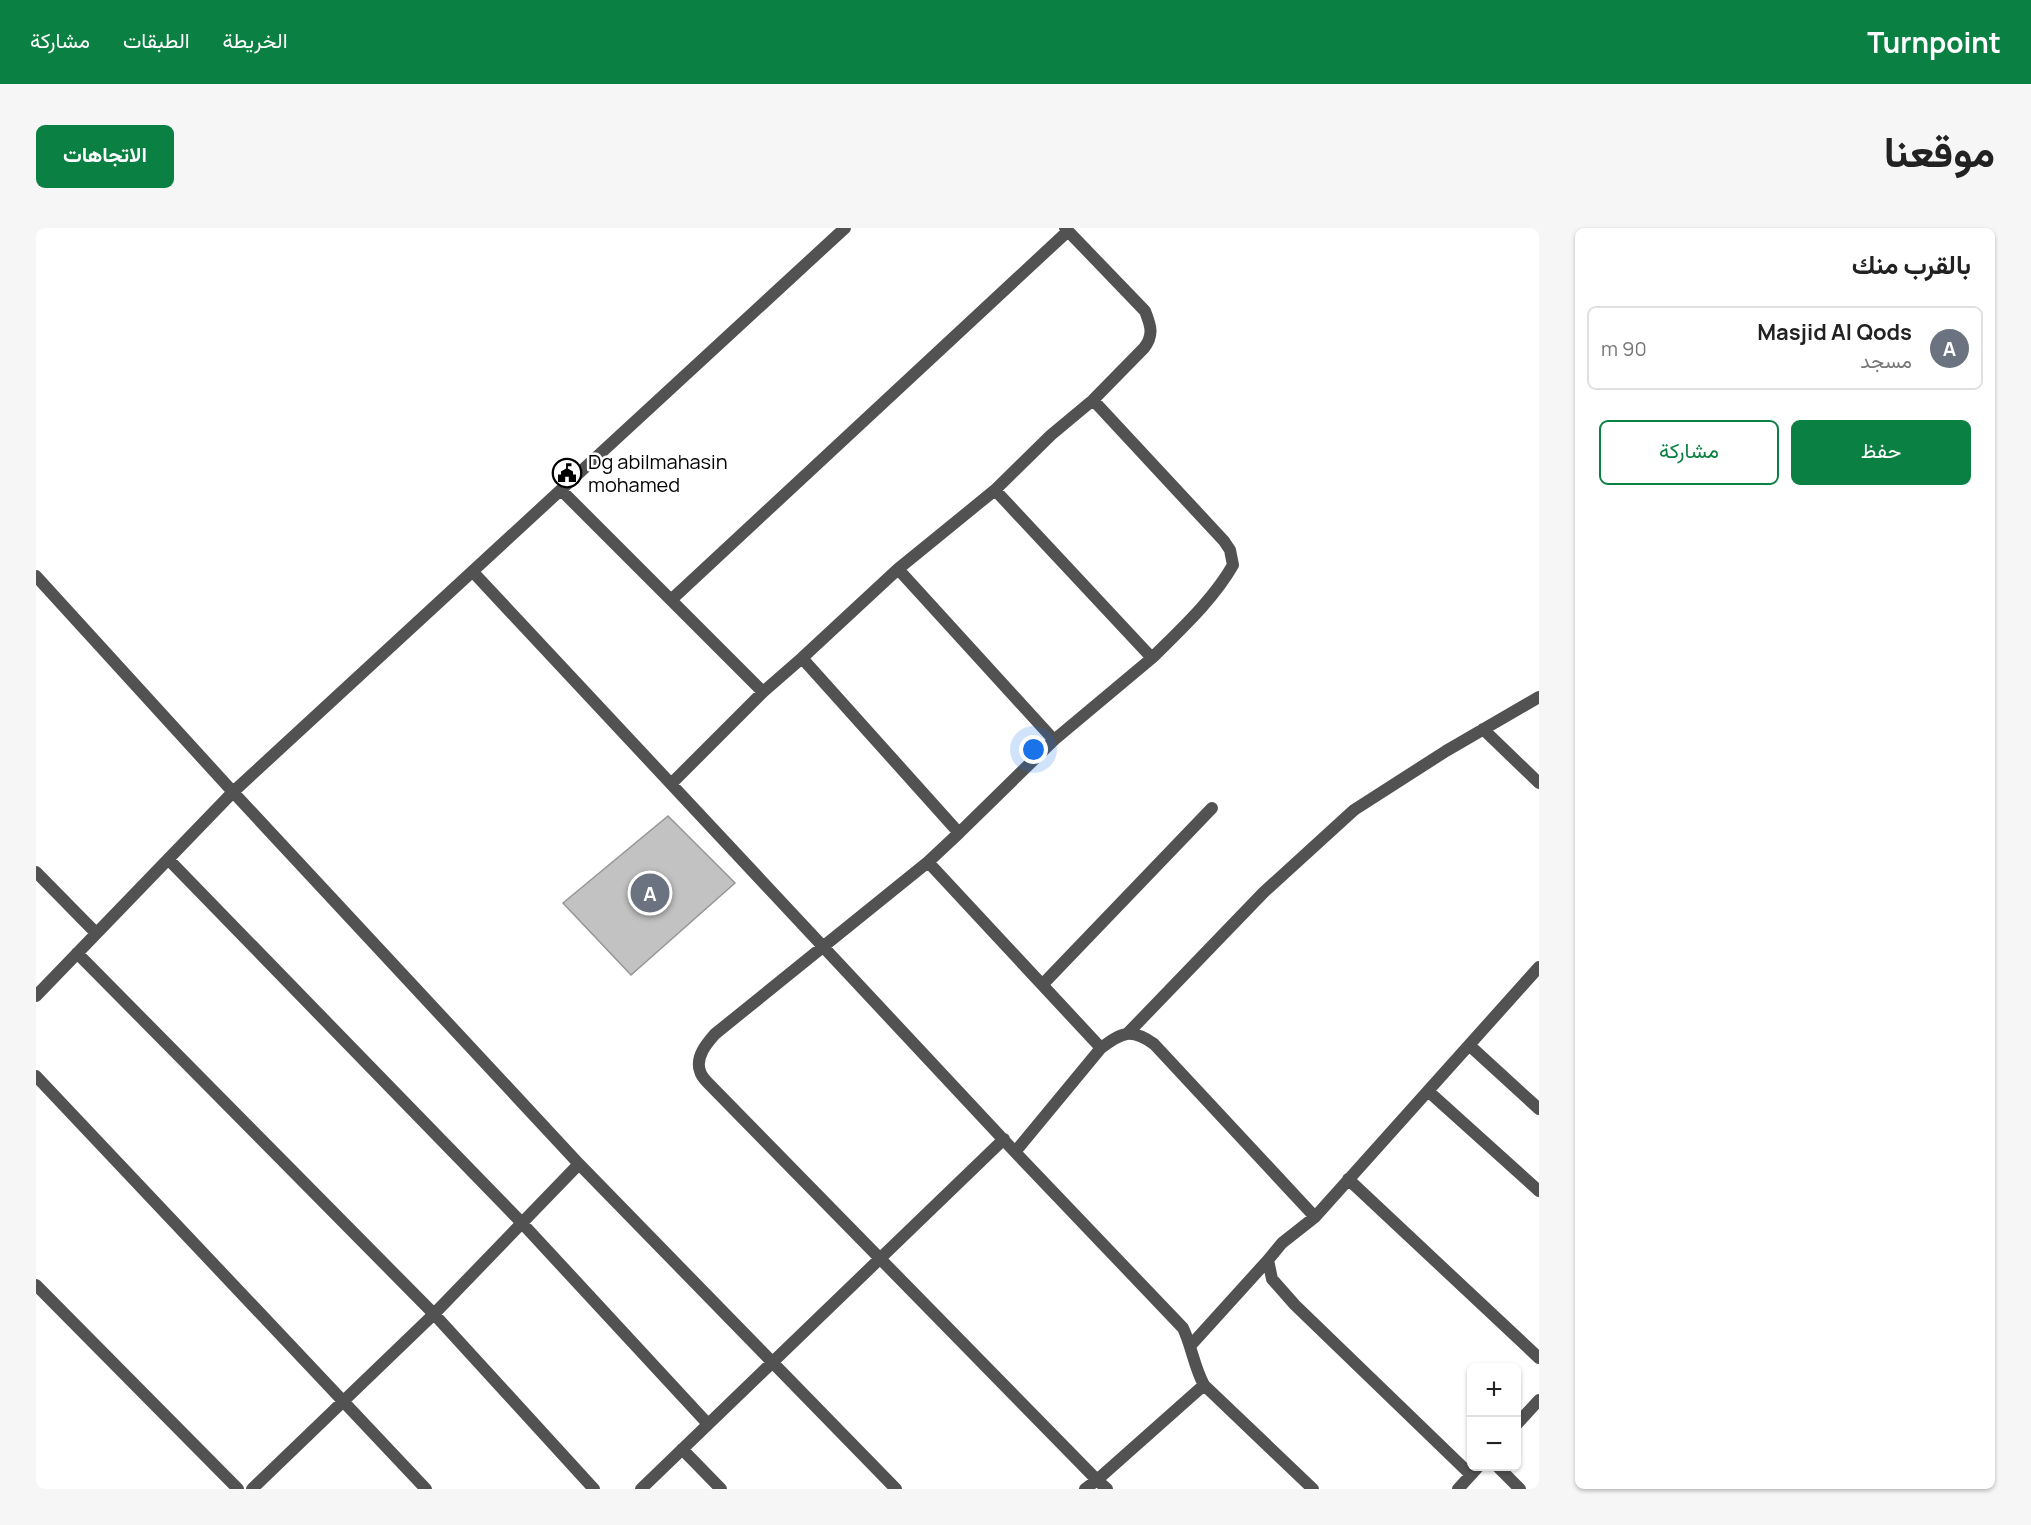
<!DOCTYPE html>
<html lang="ar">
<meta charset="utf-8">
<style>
:root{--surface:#fff;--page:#f6f6f6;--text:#222;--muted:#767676;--line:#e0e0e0;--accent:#0b8043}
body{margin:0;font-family:Manrope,Vazirmatn,sans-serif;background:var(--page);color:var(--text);direction:rtl}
.controls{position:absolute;right:18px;bottom:18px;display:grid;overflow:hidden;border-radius:9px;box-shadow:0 2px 4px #0004}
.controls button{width:54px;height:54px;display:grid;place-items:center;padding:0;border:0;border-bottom:2px solid var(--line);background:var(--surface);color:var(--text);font:30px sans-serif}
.you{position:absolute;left:998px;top:522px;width:21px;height:21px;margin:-15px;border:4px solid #fff;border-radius:50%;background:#1a73e8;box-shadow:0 0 0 9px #1a73e833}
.badge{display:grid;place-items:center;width:39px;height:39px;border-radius:50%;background:var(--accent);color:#fff;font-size:20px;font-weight:700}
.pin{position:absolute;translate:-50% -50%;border:3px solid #fff;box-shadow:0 2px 6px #0006}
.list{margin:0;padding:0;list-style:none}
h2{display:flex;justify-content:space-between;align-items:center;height:78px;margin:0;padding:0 24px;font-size:26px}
h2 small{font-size:20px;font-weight:400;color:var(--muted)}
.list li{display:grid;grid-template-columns:39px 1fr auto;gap:18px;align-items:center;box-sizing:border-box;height:84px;margin:0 12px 12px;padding:0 12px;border:2px solid var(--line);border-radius:9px}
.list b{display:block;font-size:22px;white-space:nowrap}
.list p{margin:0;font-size:20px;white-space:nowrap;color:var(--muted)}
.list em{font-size:20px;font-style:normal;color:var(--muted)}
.actions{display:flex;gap:12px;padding:18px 24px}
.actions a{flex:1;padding:14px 0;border:2px solid var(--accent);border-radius:9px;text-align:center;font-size:21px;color:var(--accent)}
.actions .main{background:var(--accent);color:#fff}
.map{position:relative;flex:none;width:1503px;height:1261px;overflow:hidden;direction:ltr;border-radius:9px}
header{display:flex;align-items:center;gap:36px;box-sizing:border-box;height:84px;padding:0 30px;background:var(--accent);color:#fff}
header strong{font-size:28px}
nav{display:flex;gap:33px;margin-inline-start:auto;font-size:21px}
.intro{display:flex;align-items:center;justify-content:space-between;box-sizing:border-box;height:144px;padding:0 36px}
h1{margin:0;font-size:42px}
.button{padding:15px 27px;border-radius:9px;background:var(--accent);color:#fff;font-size:21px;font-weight:700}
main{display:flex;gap:36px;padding:0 36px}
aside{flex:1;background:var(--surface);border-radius:9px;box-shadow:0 2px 4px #0004}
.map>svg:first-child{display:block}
</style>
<header>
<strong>Turnpoint</strong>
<nav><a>الخريطة</a><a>الطبقات</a><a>مشاركة</a></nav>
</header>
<div class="intro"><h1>موقعنا</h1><a class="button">الاتجاهات</a></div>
<main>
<aside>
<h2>بالقرب منك<small></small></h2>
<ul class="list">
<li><span class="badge" style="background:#6b7280">A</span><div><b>Masjid Al Qods</b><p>مسجد</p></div><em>90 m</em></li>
</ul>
<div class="actions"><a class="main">حفظ</a><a>مشاركة</a></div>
</aside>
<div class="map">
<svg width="1503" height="1261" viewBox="0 0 1503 1261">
<rect width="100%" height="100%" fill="#fff"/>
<path fill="#c2c2c2" stroke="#969696" stroke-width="1.5" d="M632 588 699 655 595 747 527 675Z"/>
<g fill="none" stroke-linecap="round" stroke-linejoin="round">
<path stroke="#525252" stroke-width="12" d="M809 0 197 564 543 936 860 1261
M1032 3 1109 83C1115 98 1118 107 1108 120L1057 172
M525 262 727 464 636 555
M862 341 1018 512
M437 344 979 924 1147 1100C1156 1119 1158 1139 1168 1157L1277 1261
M0 348 197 564 0 768
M635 372 1032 3 1029 0
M727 464 766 430
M1447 501 1503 555
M923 605 1018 512 1116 430
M132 631 486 995 672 1196
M892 634 923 605 766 430 862 341 959 262 1015 207 1057 172 1188 313 1194 322 1197 337C1177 372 1145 401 1116 430L959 262
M0 644 60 705
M41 725 398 1086 558 1261
M1007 756 1176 580
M1092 805 1228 664 1318 582 1410 523 1503 469
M1433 817 1503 881
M0 848 390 1261
M1392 863 1503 963
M979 924 1065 820C1086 804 1095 800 1118 816L1279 989 1503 739
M1312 951 1503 1130
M1279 989 1246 1015 1232 1032 1236 1051 1259 1077 1435 1247
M0 1057 202 1261
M1155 1117 1232 1032
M1480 1197 1503 1172
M646 1221 685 1261
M1461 1238 1484 1261
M216 1261 398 1086 543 936
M605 1261 968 911
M1049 1261 1061 1252 673 856C670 853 665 848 664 843 659 829 671 815 679 806L892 634 1065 820
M1071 1261 1061 1252 1168 1157
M1422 1261 1443 1238"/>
</g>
<defs>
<g id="civic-ring" transform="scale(1.5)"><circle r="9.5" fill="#fff" stroke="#000" stroke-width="1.5"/><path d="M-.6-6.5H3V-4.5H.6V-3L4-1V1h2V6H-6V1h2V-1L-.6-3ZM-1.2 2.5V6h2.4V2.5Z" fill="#000"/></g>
</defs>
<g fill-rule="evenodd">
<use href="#civic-ring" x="531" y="245"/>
</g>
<g text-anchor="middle" stroke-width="5" stroke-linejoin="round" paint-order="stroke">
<g font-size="20" fill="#000" stroke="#fff" text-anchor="start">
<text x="552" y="241">Dg abilmahasin<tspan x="552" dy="23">mohamed</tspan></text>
</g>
</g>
</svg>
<div class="controls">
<button>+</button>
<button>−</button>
</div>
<div class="you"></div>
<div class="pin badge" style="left:614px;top:665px;background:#6b7280">A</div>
</div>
</main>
